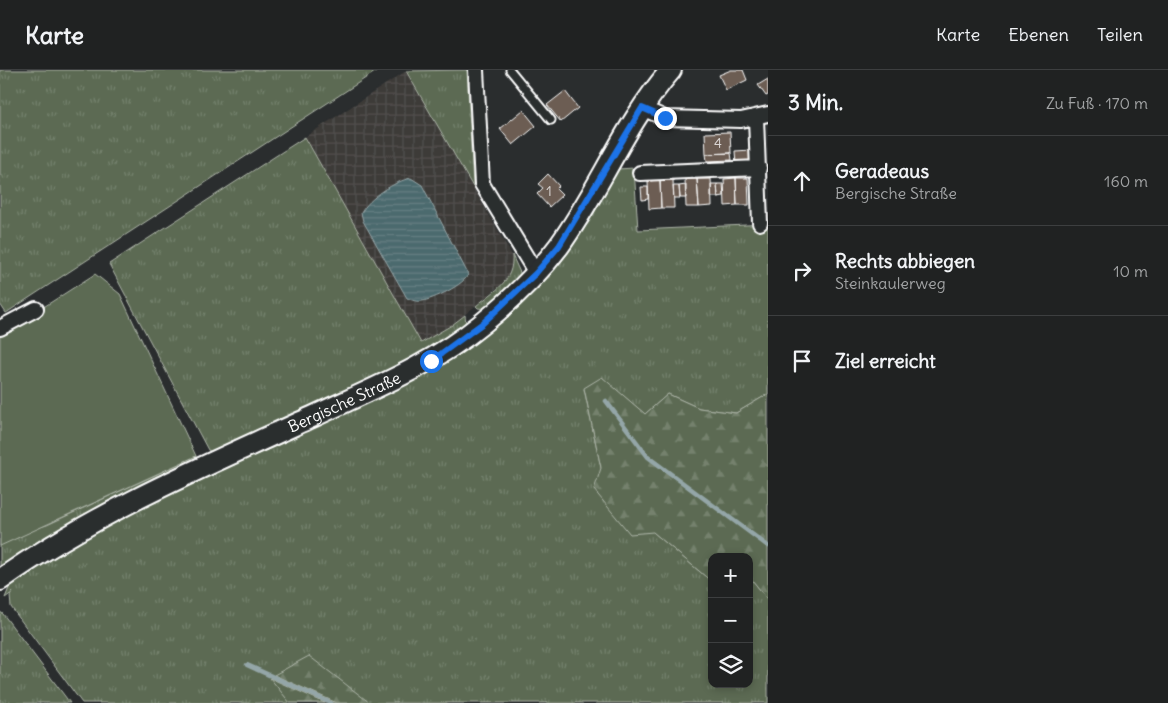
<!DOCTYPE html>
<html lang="de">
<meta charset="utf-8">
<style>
:root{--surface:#202222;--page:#2d2f2f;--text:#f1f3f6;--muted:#a2a4a5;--line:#3d3f40}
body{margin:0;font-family:Delius,sans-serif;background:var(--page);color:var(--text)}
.controls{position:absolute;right:15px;bottom:15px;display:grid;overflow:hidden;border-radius:10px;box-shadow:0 2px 8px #0003}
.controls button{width:45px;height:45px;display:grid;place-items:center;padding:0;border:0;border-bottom:1px solid var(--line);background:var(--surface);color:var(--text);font:25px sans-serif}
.stop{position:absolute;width:15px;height:15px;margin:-11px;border:4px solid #1a73e8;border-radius:50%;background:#fff}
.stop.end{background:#1a73e8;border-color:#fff;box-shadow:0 1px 5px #0008}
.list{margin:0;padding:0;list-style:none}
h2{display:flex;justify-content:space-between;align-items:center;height:65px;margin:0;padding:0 20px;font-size:21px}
h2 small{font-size:16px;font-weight:400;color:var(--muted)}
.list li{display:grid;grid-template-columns:32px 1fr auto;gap:15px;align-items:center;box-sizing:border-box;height:90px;padding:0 20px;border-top:1px solid var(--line)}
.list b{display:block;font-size:19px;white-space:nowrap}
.list p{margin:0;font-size:16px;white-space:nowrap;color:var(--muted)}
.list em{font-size:16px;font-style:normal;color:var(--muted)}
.icon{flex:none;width:28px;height:28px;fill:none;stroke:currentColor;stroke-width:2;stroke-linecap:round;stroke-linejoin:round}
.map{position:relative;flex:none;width:768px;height:633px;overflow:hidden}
header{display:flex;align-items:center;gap:30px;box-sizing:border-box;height:70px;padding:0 25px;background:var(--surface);border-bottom:1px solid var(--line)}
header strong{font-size:24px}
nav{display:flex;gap:28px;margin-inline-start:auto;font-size:18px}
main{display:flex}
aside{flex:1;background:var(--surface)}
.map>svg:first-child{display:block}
</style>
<header>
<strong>Karte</strong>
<nav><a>Karte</a><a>Ebenen</a><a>Teilen</a></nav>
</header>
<main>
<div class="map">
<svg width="768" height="633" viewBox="0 0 768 633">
<defs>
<pattern id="industrial-grid" width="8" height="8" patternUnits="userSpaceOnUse" patternTransform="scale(1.25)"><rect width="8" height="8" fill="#3e3b39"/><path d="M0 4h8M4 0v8" fill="none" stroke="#514f4d"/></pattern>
<pattern id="grass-tufts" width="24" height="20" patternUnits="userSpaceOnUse" patternTransform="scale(1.25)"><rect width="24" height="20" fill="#5c6b53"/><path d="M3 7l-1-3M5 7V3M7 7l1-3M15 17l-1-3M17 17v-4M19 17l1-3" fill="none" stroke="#74816d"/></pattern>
<pattern id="forest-firs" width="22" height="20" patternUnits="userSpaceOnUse" patternTransform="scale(1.25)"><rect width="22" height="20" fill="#5c6b53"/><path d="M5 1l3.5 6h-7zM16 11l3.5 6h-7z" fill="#74816d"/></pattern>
<pattern id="water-rules" width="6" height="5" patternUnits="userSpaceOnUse" patternTransform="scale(1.25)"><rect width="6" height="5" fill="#4c6a6e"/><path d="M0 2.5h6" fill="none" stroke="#678084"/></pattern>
</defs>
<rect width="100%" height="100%" fill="#2a2d2e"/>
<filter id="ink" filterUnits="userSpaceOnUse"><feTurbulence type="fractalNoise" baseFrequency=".02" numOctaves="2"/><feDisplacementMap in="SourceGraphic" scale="10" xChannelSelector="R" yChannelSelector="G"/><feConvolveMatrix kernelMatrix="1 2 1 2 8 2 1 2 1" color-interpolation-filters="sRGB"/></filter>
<g filter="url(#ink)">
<path fill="url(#industrial-grid)" d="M406 1 512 185 513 198 507 210 452 255 421 274 305 67Z"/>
<path fill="url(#grass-tufts)" stroke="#aeb5a9" d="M0 0H378L6 243 0 234Z
M467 0 473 117 406 1Z
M305 67 421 273 452 255 465 245 466 254 421 287 213 383 208 380 109 194Z
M634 98 638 160 768 154V324L736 343 699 338 668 324 645 344 602 308 584 319 601 398 653 462 712 512V614H749V506L768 530V633H82L11 537 10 526 13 522 5 528 11 513 110 450 406 313 553 197 589 152 618 99Z
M512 185 522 207 485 239 478 238 476 236C495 220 514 212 512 185Z
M196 386 195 391 0 502V469L47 455Z
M0 542 3 544 70 633H0Z"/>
<path fill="url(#forest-firs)" stroke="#aeb5a9" d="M602 307 645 344 668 324 699 338 736 343 768 324V530L749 506V487H712V512L653 462 630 464 594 420 601 398 584 318Z
M309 586 370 633H337L274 605Z
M270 608 325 633H290Z"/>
<path fill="#5c6b53" stroke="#aeb5a9" d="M95 204 120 224 196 386 0 476V265Z"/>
<path fill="url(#water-rules)" stroke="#94a6a8" d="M411 108 422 115 468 204C466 214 432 230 422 231 416 232 412 230 407 228L363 151 361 143C369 128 395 111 411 108Z"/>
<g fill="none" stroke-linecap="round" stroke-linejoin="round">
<path stroke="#94a6a8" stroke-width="4.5" d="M606 331 648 387 768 476
M247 595 331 633"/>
</g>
<path fill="#6c5d53" stroke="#fff" d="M731 0H743L747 10 726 20 719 5Z
M768 9V25L766 26 758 15Z
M565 21 578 38 561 52 547 35Z
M523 40 536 56 513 75 500 59Z
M730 62 731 83 706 84 705 63Z
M752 80 753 93 736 94 735 81Z
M731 83 732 90 707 91 706 84Z
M548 104 559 116 556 119 562 125 549 137 537 124 543 118 538 114Z
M736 108 737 135 725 136 724 109Z
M736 108H748L749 135H737Z
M685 109H697L699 137H686Z
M697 109H711L712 136 699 137Z
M660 110 661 138 649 139 648 111Z
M660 110H673L674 138H661Z
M711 114H717L718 127H711Z
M717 114H723L724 126 718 127Z
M686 115V128H680L679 116Z
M673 116H679L680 128H674Z
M641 117H648V129L642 130Z"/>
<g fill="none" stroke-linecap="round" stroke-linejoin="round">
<g stroke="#fff" stroke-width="11">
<path id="lane" d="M510 0 551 50"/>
</g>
<g stroke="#fff" stroke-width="18">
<path id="street" d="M476 0 482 114 536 203
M642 38 665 48 741 50 768 44
M756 48 760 153
M640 103 759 98
M0 258 36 239"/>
</g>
<g stroke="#fff" stroke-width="24">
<g id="secondary">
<path id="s1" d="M0 510C96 442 205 396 312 347 372 319 431 296 483 253 510 231 538 204 559 176 600 119 625 53 671 0"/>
</g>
</g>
<use href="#lane" stroke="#2a2d2e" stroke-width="7"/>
<use href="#street" stroke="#2a2d2e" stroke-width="14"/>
<use href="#secondary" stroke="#2a2d2e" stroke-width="20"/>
</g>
</g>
<g fill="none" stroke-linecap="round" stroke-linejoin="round" filter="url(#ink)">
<path stroke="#1a73e8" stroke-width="6" d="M431 291 483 253 536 203 559 176 642 38 665 48"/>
</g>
<g text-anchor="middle" stroke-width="4" stroke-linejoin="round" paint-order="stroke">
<g font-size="14" fill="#dad6d4">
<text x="718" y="78">4</text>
<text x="549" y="126">1</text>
</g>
<g font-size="16" fill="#fff" stroke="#2a2d2e">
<text dy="6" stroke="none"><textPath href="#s1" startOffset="388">Bergische Straße</textPath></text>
</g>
</g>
</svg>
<div class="controls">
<button>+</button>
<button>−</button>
<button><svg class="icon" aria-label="layers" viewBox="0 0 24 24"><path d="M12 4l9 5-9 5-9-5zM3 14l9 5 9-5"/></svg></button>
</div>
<div class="stop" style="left:431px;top:291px"></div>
<div class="stop end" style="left:665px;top:48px"></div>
</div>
<aside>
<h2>3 Min.<small>Zu Fuß · 170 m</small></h2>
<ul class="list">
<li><svg class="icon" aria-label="ahead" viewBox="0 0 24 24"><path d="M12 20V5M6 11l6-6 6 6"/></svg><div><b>Geradeaus</b><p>Bergische Straße</p></div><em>160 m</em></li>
<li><svg class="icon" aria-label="right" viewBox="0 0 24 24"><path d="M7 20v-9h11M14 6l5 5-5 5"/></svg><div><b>Rechts abbiegen</b><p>Steinkaulerweg</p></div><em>10 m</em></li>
<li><svg class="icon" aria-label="arrive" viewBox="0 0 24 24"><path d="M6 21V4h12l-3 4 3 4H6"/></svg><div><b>Ziel erreicht</b></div></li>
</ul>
</aside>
</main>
